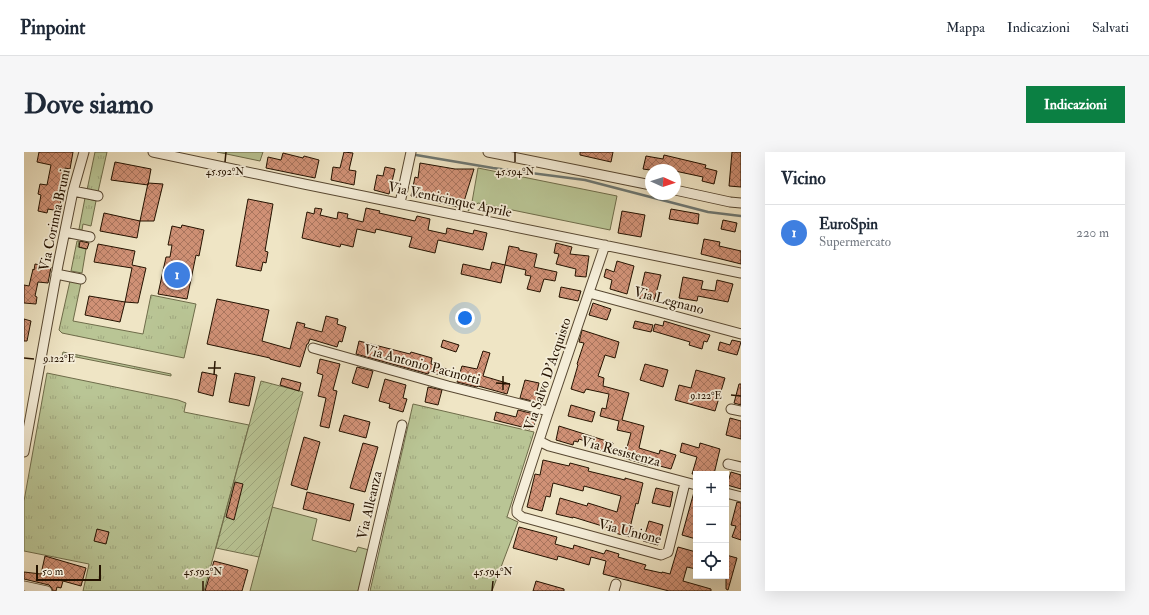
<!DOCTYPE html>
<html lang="it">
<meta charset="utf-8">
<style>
:root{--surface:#fff;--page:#f6f6f7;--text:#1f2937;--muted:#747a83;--line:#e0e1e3;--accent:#0b8043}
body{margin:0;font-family:"IM FELL Double Pica",serif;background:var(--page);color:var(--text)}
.controls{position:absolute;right:12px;bottom:12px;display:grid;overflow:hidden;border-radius:0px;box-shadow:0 4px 16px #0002}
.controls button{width:36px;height:36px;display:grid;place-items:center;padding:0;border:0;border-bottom:1px solid var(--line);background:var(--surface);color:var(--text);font:20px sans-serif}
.compass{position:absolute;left:621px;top:12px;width:36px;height:36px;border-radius:50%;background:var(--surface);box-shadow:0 4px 16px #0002;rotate:93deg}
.scale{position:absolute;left:12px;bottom:10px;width:65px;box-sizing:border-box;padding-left:4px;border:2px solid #241200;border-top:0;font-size:11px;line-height:14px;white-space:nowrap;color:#241200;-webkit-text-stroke:3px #f5eed9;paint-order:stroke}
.you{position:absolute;left:441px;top:166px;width:14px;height:14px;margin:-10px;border:3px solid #fff;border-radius:50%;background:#1a73e8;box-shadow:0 0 0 6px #1a73e833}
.badge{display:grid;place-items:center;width:26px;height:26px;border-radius:50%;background:var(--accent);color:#fff;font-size:13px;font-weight:700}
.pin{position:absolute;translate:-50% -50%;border:2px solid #fff;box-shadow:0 1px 4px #0006}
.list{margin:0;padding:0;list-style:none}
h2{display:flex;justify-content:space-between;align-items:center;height:52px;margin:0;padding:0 16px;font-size:17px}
h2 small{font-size:13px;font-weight:400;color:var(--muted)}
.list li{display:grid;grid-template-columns:26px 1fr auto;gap:12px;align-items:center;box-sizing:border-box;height:56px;padding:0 16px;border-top:1px solid var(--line)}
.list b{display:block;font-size:15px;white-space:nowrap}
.list p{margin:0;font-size:13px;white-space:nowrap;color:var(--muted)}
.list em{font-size:13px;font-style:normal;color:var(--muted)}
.icon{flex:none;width:22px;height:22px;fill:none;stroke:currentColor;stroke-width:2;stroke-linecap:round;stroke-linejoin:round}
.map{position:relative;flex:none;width:717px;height:439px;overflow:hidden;border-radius:0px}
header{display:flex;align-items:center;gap:24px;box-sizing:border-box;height:56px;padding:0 20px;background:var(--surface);border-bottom:1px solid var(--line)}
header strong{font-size:19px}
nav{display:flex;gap:22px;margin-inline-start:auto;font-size:14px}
.intro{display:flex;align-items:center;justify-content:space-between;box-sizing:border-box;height:96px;padding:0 24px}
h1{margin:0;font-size:28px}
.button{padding:10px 18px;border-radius:0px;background:var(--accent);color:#fff;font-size:14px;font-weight:700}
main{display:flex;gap:24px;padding:0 24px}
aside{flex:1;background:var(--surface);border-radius:0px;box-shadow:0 4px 16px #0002}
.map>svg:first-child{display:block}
</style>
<header>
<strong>Pinpoint</strong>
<nav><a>Mappa</a><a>Indicazioni</a><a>Salvati</a></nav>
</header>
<div class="intro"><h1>Dove siamo</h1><a class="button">Indicazioni</a></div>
<main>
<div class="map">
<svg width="717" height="439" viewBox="0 0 717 439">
<defs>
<pattern id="grass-tufts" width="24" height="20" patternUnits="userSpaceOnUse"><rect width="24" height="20" fill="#b9c595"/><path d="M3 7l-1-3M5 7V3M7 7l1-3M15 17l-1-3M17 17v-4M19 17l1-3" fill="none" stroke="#9fa87f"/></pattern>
<pattern id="garden-furrows" width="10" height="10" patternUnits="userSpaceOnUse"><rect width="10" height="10" fill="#b9c595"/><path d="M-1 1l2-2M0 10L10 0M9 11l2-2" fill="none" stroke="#9fa87f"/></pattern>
<pattern id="building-cross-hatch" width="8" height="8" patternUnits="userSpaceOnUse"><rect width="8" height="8" fill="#d09176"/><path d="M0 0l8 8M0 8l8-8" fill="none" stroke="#a9755e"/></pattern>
</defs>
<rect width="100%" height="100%" fill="#efe5c5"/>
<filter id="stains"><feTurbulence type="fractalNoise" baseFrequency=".005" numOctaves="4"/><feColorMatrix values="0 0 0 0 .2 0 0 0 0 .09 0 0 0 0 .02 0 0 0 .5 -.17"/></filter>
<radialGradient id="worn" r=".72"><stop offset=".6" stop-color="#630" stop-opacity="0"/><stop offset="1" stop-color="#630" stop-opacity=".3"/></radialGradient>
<path fill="url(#grass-tufts)" stroke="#6e6c4a" d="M71 0H83L74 40 63 38Z
M61 46 72 49 67 74 59 72 58 78 55 77Z
M53 89H55L54 95 62 97 58 121 47 119Z
M46 129 57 131 49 169 119 182 127 143 172 152 160 206 38 181 35 178Z
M39 200 147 222V224L42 203 40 210 37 209Z
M23 221 154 248 162 251 160 260 225 273 180 439H59L65 412 0 399V349Z
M389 252 510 280 483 365 494 370 468 439H346Z"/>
<path fill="#b9c595" stroke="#6e6c4a" d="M193 0H239L236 9Z
M454 16 593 44 586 78 454 51 444 59 448 50Z
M248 355 293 367 288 388 332 400 334 395 345 398 334 439H226Z"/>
<path fill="url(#garden-furrows)" stroke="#6e6c4a" d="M237 229 279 240 235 405 192 396Z"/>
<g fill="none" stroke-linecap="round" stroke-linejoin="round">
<path stroke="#6e7873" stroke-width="2.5" d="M392 3 469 16 561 28 684 60 717 64"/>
</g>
<path fill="url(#building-cross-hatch)" stroke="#241200" d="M15 0H49L46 17 41 16 36 49H37L35 59 24 57 23 61 14 59 17 43 14 42 16 32 23 33 27 13 13 10Z
M320 0 329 1 325 18 332 19 330 33 307 28 309 15 316 16Z
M556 0H589L587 10 556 3Z
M708 0H717V35L705 34Z
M259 1 279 6 280 4 295 8 291 26 242 16 244 5 257 8Z
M640 3 682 13 681 16 693 19 690 32 678 29 679 25 651 19V18L637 16V18H626L619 17 622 4 639 7Z
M91 10 127 17 124 33 87 28Z
M396 11 431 17H450L438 56 412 50V49L387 44 391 25 394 26Z
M361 15 371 17 365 42 350 38 353 23 359 24Z
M124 31 139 32 130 69H116Z
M224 47 249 52 241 99 244 100 242 111 239 110 237 119 212 114Z
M291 56 298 57 296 63 313 67 314 60 324 62 323 66 339 70 342 56 356 59 355 61 391 69 393 64 406 67 404 78 422 82 423 76 449 82 450 78 463 81 459 98 414 88 411 101 385 95 388 85 352 77 351 81 333 77 329 95 317 92 316 95 278 86 283 60 290 62Z
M647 57 675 62 674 72 645 67Z
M598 59 621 63 617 85 594 81Z
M80 61 116 69 113 86 76 79Z
M699 68 713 71 711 80 697 77Z
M158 73 180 78 175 104 172 103 163 147 134 142 142 105H146L148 93H144L148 74 157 76Z
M680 87 696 90 695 94 717 99V112L677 102Z
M56 89 65 91 63 97 55 95Z
M532 91 548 95 546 102 565 104 562 125 551 124 552 117 532 112 535 102 530 101Z
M74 92 111 99 108 113 122 116 114 151 101 150 108 116 70 110Z
M485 94 495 96V98L513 102 510 115 533 120 531 129 520 127 516 140 503 137 507 124 501 123 502 118 481 113Z
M593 109 610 114 603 142 586 137 588 128 580 125 582 117 590 120Z
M468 110 481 113 477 131 437 122 439 112 466 118Z
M11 112 27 115 24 131 14 130 11 144 13 145 12 152 0 151V133L5 134 9 117 10 118Z
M621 120 637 123 630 149 615 146Z
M659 125 679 129 677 137 691 139 693 128 709 132 704 150 674 144 673 149 655 146Z
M537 135 557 139 554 149 535 145Z
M65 144 101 150 96 170 61 163Z
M193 147 245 158 238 189 266 197 273 170 281 172 280 175 298 180 302 164 314 167 313 172 322 175 318 190 315 189 313 195 286 187 284 192H283L276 215 246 207V206L183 192Z
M569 151 587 157 583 168 565 163Z
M0 167 7 169 3 189H0Z
M611 169 629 173 627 180 609 176Z
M640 169 686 183 683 190 680 189 678 197 665 193 666 190 629 179 631 172 639 174Z
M558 178 595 190 591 206 581 203 574 224 580 226 579 234 605 241 598 268 620 274 615 296 635 302 636 298 652 303 647 317 625 311 624 313 600 306 607 281 593 278 595 269 576 264 578 256 582 257 585 242 562 237 560 241 547 237 554 213 553 212 560 191 555 190Z
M419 188 435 193 432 200 417 195Z
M708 188 717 190 713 203 694 198 696 190 706 193Z
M335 189 386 202 387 200 408 206 407 212 423 217 421 224 405 220 404 222 332 202Z
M459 199 466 201 459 224 486 232 483 242 454 234 453 235 433 230 438 214 453 217Z
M296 207 316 212 309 238 313 239 305 276 296 274 302 246 294 244 299 223 293 221Z
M621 212 644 218 639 235 616 228Z
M333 215 349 219 344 236 328 231Z
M672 218 701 226 691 259 651 248 655 233 667 236Z
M178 220 193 223 189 244 174 240Z
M211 221 231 225 225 254 205 250Z
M258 226 277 231 275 239 256 233Z
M361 227 382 233 379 246 383 247 379 260 365 256 366 252 355 249Z
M501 228 515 231 513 239 518 241 516 251 496 246Z
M715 232H717V253L710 251Z
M404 235 418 238 414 253 401 250Z
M547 253 571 260 568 270 544 264Z
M494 258 510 262 508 266 512 267 510 274 507 273 506 277 470 268 472 260 492 265Z
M320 263 346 270 342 286 315 279Z
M706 266 717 269V287L702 283Z
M535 274 589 291 586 301 568 296 570 292 555 287 554 290 550 289 549 293 532 288Z
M280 285 296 290 283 338 267 333Z
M339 291 354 295 341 340 326 336Z
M658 291 675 296 676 291 696 297 690 322H668L673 305 656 300Z
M519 308 545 314 546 311 565 316 564 319 601 328V326L619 331 614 352 612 351 606 376H609L606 385 587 380 588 377 549 365V366L532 362 536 346 563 354 564 351 593 360 597 344 560 334 559 339 529 331 526 345 522 344 518 359 503 355 511 322 516 323Z
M707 320 717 323V337L703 333Z
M211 330 219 332 210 368 202 365Z
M632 336 649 340 646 355 628 351Z
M283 340 330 352 326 369 279 357Z
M670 340H672V387L658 383Z
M713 350 717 351V388L708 385 712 374 707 373Z
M625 369 639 373 634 393 619 389Z
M495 375 533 385 531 392 549 397 550 393 580 402 582 398 595 402 594 405 622 413 620 417 638 421V420L646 422 654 395 672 400V417L663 415 659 429 687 437V439H645L579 422 582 409 567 405 565 413 534 404 533 408 489 396Z
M73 377 85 380 82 392 70 389Z
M702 403 713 406 704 438 702 437Z
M21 404 62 416 57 434 39 429 37 436 33 435 32 439H29L27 435 25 433 0 427V420L17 422Z
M190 409 224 418 218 439H181Z
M512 429 540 437V439H509Z"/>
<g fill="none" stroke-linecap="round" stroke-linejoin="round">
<g stroke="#574731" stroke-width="11">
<path id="minor" d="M129 0 280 32 717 121
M464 0 627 33
M651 38 706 50 717 51
M49 39 74 44
M376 51 387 0
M41 80 66 85
M581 93 522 267 493 356V361L498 365 637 403 644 400 661 331
M32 122 57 127
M565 141 717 182
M289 196 424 234 524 259
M707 257 717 259
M515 289 525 294 672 333
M0 300 34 113 49 39 60 0
M704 312 717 315
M702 341 717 345
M0 434 23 439
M339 439 378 273
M590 439 592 432"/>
</g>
<use href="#minor" stroke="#f5eed9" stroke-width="9"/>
</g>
<path fill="none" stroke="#241200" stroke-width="1.5" d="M201 10 202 0M491 10V0M0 206 10 207M184 216H197M190 223 191 209M472 231 486 232M479 238V224M707 243 717 244M179 439V429M468 439 469 429"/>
<g text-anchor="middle" stroke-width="3.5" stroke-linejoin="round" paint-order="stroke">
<g font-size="14" fill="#241200" stroke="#f5eed9">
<text transform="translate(426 47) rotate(12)" y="5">Via Venticinque Aprile</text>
<text transform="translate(30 68) rotate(-78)" y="5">Via Corinna Bruni</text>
<text transform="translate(645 148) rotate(15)" y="5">Via Legnano</text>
<text transform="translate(398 212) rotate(15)" y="5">Via Antonio Pacinotti</text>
<text transform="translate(523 222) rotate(-71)" y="5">Via Salvo D'Acquisto</text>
<text transform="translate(597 299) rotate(15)" y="5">Via Resistenza</text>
<text transform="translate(345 353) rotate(-77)" y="5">Via Alleanza</text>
<text transform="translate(606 379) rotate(14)" y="5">Via Unione</text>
</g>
</g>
<g font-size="10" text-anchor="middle" fill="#241200" stroke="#f5eed9" stroke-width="3.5" stroke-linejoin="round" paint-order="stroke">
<text x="201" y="23">45.592°N</text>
<text x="491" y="23">45.594°N</text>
<text x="35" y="210">9.122°E</text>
<text x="682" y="247">9.122°E</text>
<text x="179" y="423">45.592°N</text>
<text x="469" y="423">45.594°N</text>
</g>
<rect width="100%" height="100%" filter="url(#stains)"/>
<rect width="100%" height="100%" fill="url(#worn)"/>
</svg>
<div class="controls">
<button>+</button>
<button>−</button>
<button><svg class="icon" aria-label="locate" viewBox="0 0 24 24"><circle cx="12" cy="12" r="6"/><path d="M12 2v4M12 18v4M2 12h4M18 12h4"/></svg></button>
</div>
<svg class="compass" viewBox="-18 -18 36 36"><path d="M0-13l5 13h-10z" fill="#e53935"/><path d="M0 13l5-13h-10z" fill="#747a83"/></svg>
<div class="scale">50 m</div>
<div class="you"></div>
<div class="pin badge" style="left:153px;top:123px;background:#3f7fe0">1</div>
</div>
<aside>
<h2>Vicino<small></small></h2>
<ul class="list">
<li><span class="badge" style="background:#3f7fe0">1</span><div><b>EuroSpin</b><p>Supermercato</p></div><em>220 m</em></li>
</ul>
</aside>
</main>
